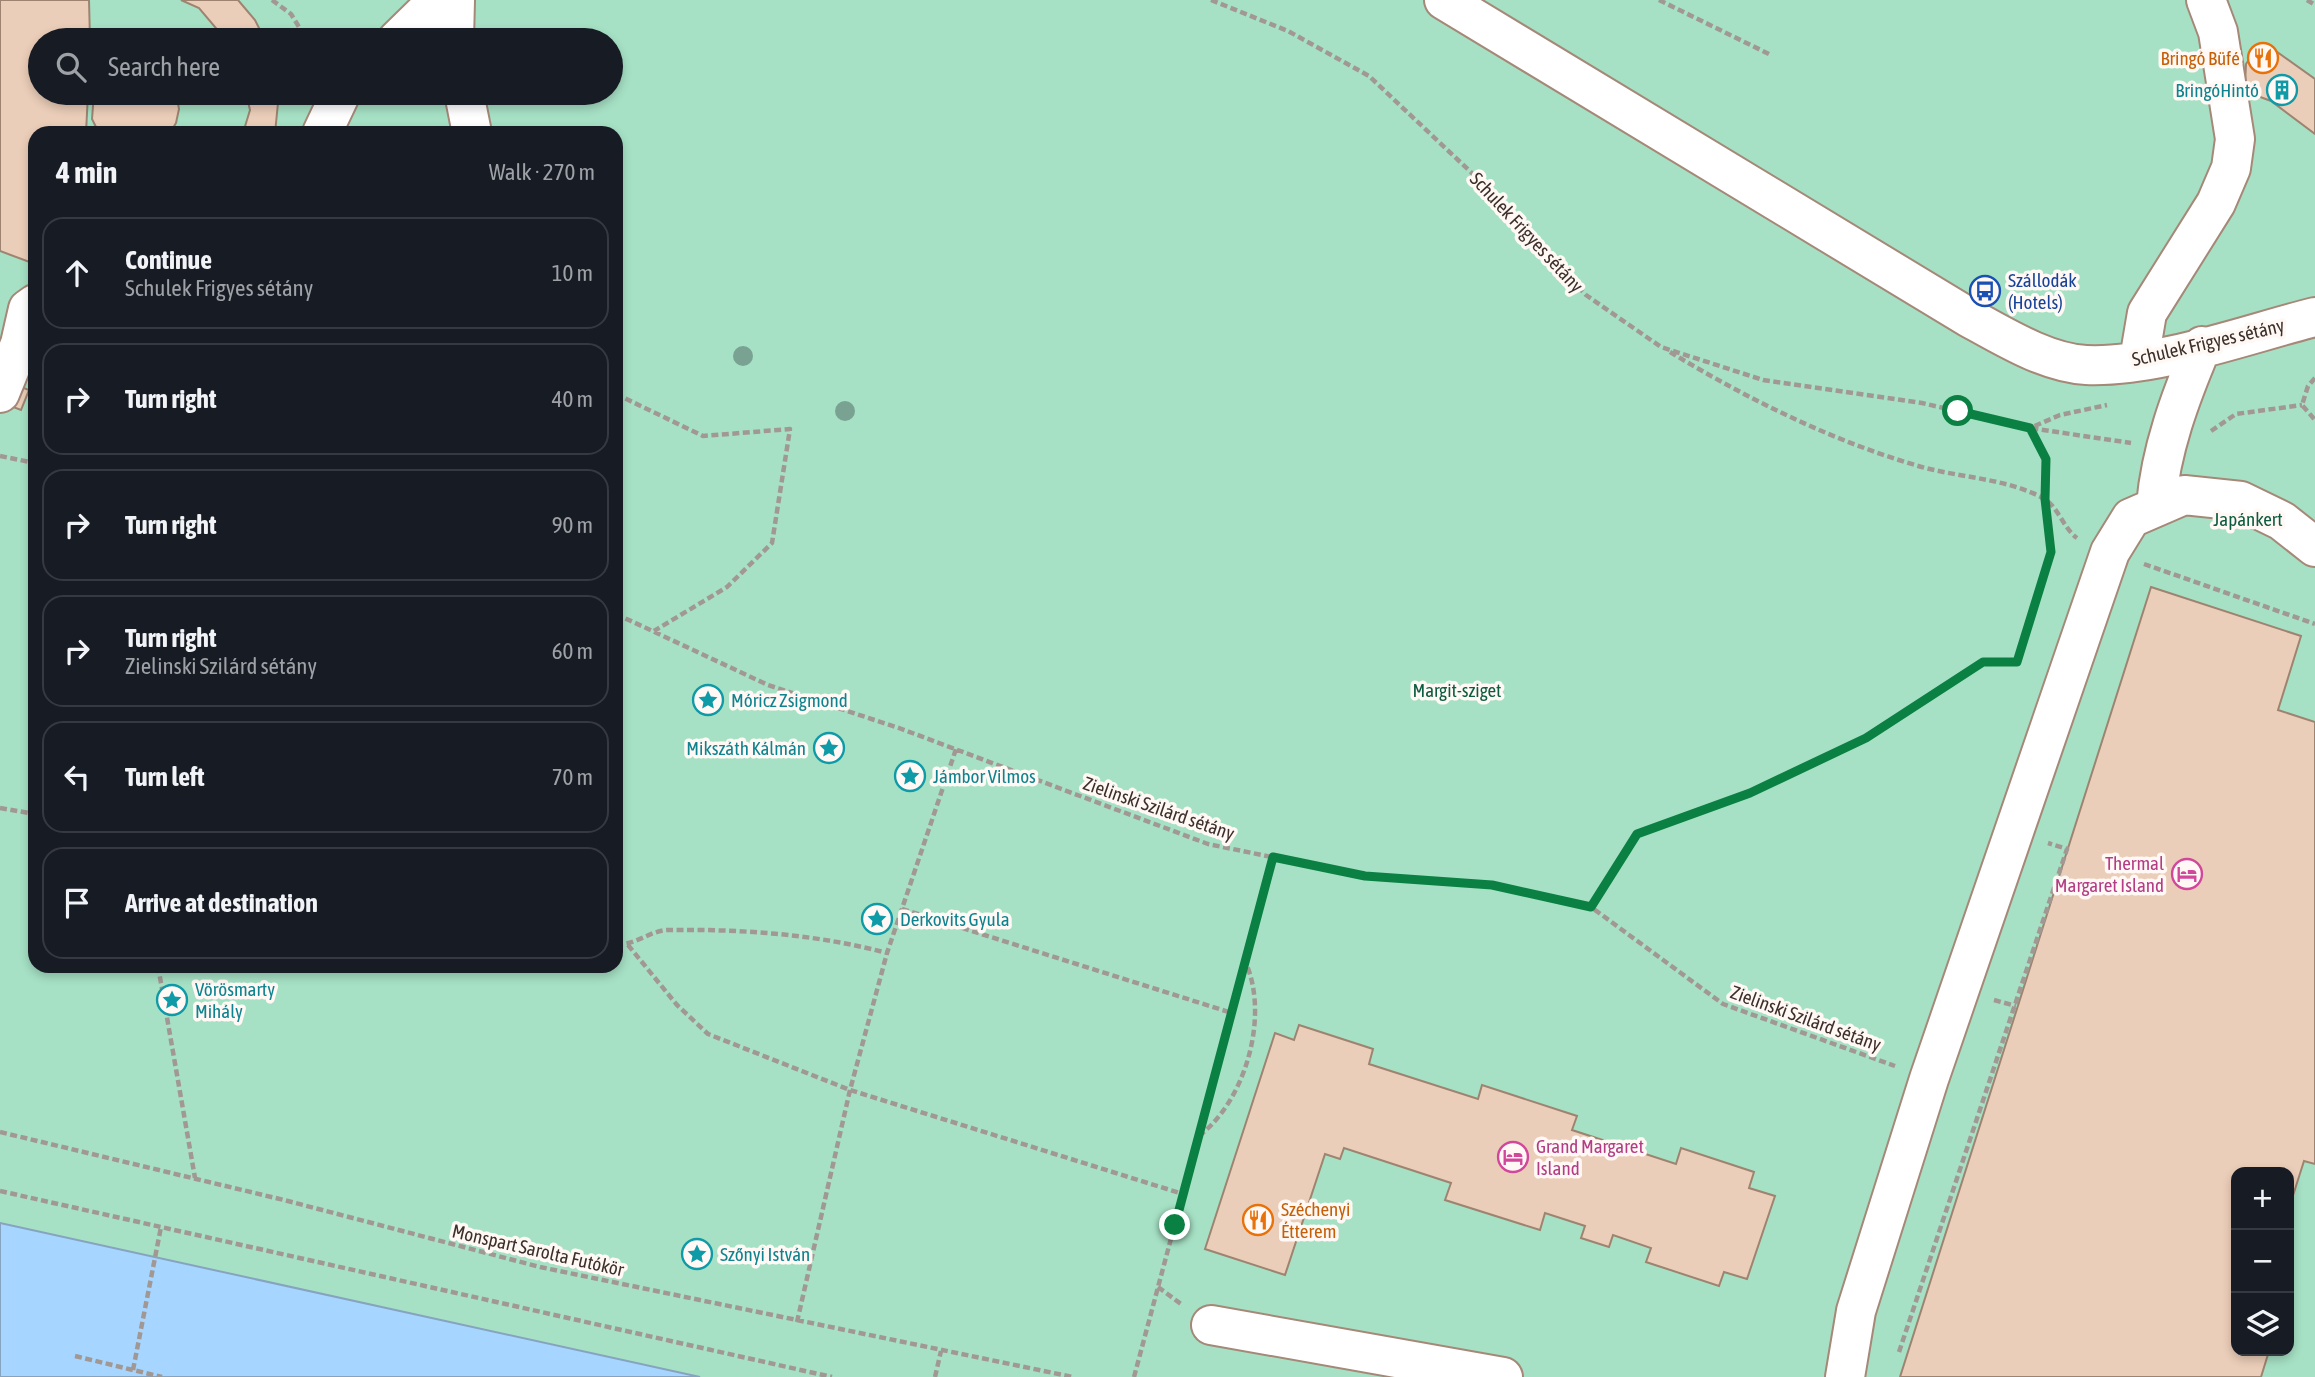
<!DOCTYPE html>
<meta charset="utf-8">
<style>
:root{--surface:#171b24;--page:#242831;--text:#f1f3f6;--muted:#9ea1a6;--line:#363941}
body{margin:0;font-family:"Asap Condensed",sans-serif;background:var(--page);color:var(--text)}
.controls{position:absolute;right:21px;bottom:21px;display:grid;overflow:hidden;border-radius:14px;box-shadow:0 4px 10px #0003}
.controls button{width:63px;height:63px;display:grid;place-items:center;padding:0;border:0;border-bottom:2px solid var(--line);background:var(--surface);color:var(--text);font:35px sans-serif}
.stop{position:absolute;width:21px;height:21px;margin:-16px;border:5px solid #0b8043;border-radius:50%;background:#fff}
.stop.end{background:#0b8043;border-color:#fff;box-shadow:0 2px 7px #0008}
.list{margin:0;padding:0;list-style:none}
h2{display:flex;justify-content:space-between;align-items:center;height:91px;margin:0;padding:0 28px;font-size:30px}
h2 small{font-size:23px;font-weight:400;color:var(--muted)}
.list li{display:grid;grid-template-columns:46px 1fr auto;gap:21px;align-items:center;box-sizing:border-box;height:112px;margin:0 14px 14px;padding:0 14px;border:2px solid var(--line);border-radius:21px}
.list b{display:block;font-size:26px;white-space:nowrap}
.list p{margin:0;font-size:23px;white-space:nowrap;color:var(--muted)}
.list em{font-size:23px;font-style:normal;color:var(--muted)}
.icon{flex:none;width:38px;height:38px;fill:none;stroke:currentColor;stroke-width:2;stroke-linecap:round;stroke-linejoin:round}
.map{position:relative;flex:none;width:2315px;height:1377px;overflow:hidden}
.search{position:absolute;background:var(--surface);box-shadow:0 4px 10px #0003;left:28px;top:28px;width:595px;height:77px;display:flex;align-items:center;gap:18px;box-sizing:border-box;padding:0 24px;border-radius:38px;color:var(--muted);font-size:26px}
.panel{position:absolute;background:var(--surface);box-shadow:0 4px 10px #0003;left:28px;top:126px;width:595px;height:847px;border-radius:21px}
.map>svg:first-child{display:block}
</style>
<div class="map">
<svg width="2315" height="1377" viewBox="0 0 2315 1377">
<rect width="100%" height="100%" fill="#fff8f4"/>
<path fill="#a6e1c5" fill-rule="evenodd" d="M0 0H2315V1377H700L0 1223ZM40 40H611V93H40ZM35 133H616V966H35ZM2236 1172H2289V1351H2236Z"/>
<path fill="#a6d5ff" stroke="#86a4bf" stroke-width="2" d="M0 1223 700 1377H0Z"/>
<path fill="#ebceb9" stroke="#9e8470" stroke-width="2" d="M0 0H89L90 40H40V93H88L86 133H35V264L0 251Z
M181 0H238L255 20 265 40H226L199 8Z
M2273 49 2315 79V134L2271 101 2252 94 2245 85 2246 64 2252 55Z
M94 93H176L179 109 176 123 170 133H99L92 119Z
M246 93H279L275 133H243L250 110Z
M8 382 29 390 21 410 0 402Z
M2151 587 2301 636 2278 710 2315 722V1164L2304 1161 2289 1208V1172H2236V1351H2269L2261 1377H1900Z
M1299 1025 1373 1049 1369 1064 1478 1099 1482 1085 1577 1116 1572 1130 1676 1164 1681 1148 1754 1172 1749 1188 1775 1196 1747 1279 1724 1272 1719 1286 1646 1262 1651 1248 1613 1235 1609 1247 1581 1238 1585 1226 1545 1213 1540 1230 1445 1200 1451 1183 1344 1148 1340 1159 1325 1154 1285 1275 1205 1249 1275 1033 1294 1040Z"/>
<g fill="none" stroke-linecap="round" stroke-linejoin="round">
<g stroke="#a68878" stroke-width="42">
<path id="minor" d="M1444 0 1968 317C2003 336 2046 363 2086 365 2156 368 2247 334 2315 317
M397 40 438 0
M454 40 455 0
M464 93 472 133
M322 133 341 93
M2139 360 2147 313 2216 203 2231 168 2235 139 2218 32 2206 0
M0 393 20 344 28 309 35 304
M2156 505C2161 449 2180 398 2202 346
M1211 1325 1503 1377
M1845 1377 1856 1311 1929 1079 2110 552 2131 518 2184 495 2241 501 2282 521 2315 547"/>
</g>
<path stroke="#a29893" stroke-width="4.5" stroke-dasharray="7 3.5" stroke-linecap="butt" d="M272 0 291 14 307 40
M1211 0 1288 31 1369 76 1475 176 1586 295 1661 347 1763 380 1922 403 2030 428 2131 443
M1659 0 1771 55
M2307 0 2315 5
M1670 352C1748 399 1828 439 1915 465 1957 478 2003 477 2043 498 2058 506 2063 528 2077 538
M2315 378 2308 386 2302 405 2315 420
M616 394 703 436 790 429 772 543 727 587 654 631
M2211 431 2236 414 2302 405
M0 456 35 463
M2144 564 2315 624
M616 614 768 685 899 728 1208 844 1365 876 1492 885 1591 907 1723 1004 1895 1066
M0 808 35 814
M1591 907 1637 834 1750 793 1866 738 1983 662H2016L2051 552 2045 499 2046 459 2030 428 2060 415 2107 405
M902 909 1232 1013
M616 944C635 946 649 931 667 930 740 929 816 934 887 953
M628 945 677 1005 708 1034 850 1090 1183 1194
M158 966 195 1178
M1994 1000 2016 1006
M0 1132 284 1200 540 1267 1073 1377
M1199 1136C1246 1100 1270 1015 1245 961
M0 1191 832 1377
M1158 1287 1181 1304
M797 1322 850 1090 887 953 956 749
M1899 1352 2067 849 2048 843
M75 1356 162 1377
M133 1370 161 1227
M935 1377 941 1351
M1134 1377 1273 857"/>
<use href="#minor" stroke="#fff" stroke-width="38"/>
</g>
<g fill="#79a292">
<circle cx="743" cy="356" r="10"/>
<circle cx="845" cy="411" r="10"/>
</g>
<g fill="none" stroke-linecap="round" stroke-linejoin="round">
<path stroke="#0b8043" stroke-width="9" d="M1175 1225 1273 857 1365 876 1492 885 1591 907 1637 834 1750 793 1866 738 1983 662H2017L2051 552 2045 499 2046 459 2030 428 1958 411"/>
</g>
<defs>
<g id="restaurant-ring" transform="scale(1.575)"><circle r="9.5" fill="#fff8f4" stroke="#e8710a" stroke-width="1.5"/><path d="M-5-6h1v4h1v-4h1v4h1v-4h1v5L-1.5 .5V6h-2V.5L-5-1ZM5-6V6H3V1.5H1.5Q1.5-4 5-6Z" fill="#e8710a"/></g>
<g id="building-ring" transform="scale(1.575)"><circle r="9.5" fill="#fff8f4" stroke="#0f9aa8" stroke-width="1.5"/><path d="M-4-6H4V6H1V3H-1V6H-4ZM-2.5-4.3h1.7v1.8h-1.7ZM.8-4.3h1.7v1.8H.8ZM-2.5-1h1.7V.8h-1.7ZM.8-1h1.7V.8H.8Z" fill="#0f9aa8"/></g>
<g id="bus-ring" transform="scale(1.575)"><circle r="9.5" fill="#fff8f4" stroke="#1a4fb4" stroke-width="1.5"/><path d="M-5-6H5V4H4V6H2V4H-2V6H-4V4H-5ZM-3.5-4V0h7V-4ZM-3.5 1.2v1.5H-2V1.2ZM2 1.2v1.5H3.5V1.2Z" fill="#1a4fb4"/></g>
<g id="sight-ring" transform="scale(1.575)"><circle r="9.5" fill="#fff8f4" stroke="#0f9aa8" stroke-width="1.5"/><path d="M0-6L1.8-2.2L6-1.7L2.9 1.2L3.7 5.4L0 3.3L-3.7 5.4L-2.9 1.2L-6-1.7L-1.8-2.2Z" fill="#0f9aa8"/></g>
<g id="hotel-ring" transform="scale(1.575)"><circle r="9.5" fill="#fff8f4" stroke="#d1479c" stroke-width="1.5"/><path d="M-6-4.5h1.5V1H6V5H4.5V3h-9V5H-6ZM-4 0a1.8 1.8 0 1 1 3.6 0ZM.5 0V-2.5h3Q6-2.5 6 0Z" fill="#d1479c"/></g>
</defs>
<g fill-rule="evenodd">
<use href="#restaurant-ring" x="2263" y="58"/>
<use href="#building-ring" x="2282" y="90"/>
<use href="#bus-ring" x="1985" y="291"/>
<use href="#sight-ring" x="708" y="700"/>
<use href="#sight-ring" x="829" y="748"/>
<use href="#sight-ring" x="910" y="776"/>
<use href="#hotel-ring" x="2187" y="874"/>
<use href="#sight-ring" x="877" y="919"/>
<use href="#sight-ring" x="172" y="1000"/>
<use href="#hotel-ring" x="1513" y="1157"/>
<use href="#restaurant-ring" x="1258" y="1220"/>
<use href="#sight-ring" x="697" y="1254"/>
</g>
<g text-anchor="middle" stroke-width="7" stroke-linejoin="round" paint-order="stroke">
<g font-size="19" fill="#c56008" stroke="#fff8f4" text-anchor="end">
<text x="2240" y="65">Bringó Büfé</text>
<text x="1281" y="1216" text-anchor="start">Széchenyi<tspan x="1281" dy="22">Étterem</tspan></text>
</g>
<g font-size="19" fill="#0d838f" stroke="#fff8f4" text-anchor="start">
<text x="2259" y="97" text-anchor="end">BringóHintó</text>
<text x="731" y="707">Móricz Zsigmond</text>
<text x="806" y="755" text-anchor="end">Mikszáth Kálmán</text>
<text x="933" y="783">Jámbor Vilmos</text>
<text x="900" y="926">Derkovits Gyula</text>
<text x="195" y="996">Vörösmarty<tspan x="195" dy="22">Mihály</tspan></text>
<text x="720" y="1261">Szőnyi István</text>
</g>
<g font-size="19" fill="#3d302a" stroke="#fff8f4">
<text transform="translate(1527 232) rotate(47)" y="7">Schulek Frigyes sétány</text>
<text transform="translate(2208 342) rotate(-13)" y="7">Schulek Frigyes sétány</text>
<text transform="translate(1159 808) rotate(19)" y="7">Zielinski Szilárd sétány</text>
<text transform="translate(1806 1018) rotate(20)" y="7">Zielinski Szilárd sétány</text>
<text transform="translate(538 1250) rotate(13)" y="7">Monspart Sarolta Futókör</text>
</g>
<g font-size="19" fill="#164399" stroke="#fff8f4" text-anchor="start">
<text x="2008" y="287">Szállodák<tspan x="2008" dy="22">(Hotels)</tspan></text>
</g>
<g font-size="19" fill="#0c5c42" stroke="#fff8f4">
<text x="2248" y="526">Japánkert</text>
<text x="1457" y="697">Margit-sziget</text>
</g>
<g font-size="19" fill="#b23c85" stroke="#fff8f4" text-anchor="end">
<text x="2164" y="870">Thermal<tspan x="2164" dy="22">Margaret Island</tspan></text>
<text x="1536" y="1153" text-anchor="start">Grand Margaret<tspan x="1536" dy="22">Island</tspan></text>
</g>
</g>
</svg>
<div class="controls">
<button>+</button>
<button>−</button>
<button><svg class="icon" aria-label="layers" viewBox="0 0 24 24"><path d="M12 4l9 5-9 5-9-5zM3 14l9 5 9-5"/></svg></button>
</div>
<div class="stop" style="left:1958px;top:411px"></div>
<div class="stop end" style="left:1175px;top:1225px"></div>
<div class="search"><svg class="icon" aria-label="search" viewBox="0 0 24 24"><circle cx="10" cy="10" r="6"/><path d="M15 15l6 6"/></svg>Search here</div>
<section class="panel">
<h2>4 min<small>Walk · 270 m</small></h2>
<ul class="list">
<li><svg class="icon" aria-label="ahead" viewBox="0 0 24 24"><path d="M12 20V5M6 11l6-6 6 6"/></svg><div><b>Continue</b><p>Schulek Frigyes sétány</p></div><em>10 m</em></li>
<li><svg class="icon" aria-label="right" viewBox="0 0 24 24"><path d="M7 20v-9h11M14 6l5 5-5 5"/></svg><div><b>Turn right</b></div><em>40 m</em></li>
<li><svg class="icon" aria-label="right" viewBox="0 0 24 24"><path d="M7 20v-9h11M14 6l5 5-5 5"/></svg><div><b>Turn right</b></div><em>90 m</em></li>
<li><svg class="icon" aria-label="right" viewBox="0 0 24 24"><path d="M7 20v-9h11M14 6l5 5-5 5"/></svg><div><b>Turn right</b><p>Zielinski Szilárd sétány</p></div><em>60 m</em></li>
<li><svg class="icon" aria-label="left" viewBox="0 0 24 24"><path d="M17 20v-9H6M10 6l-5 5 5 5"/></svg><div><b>Turn left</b></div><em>70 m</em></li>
<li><svg class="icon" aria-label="arrive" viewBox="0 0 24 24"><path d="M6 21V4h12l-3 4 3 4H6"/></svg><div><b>Arrive at destination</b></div></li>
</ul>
</section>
</div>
